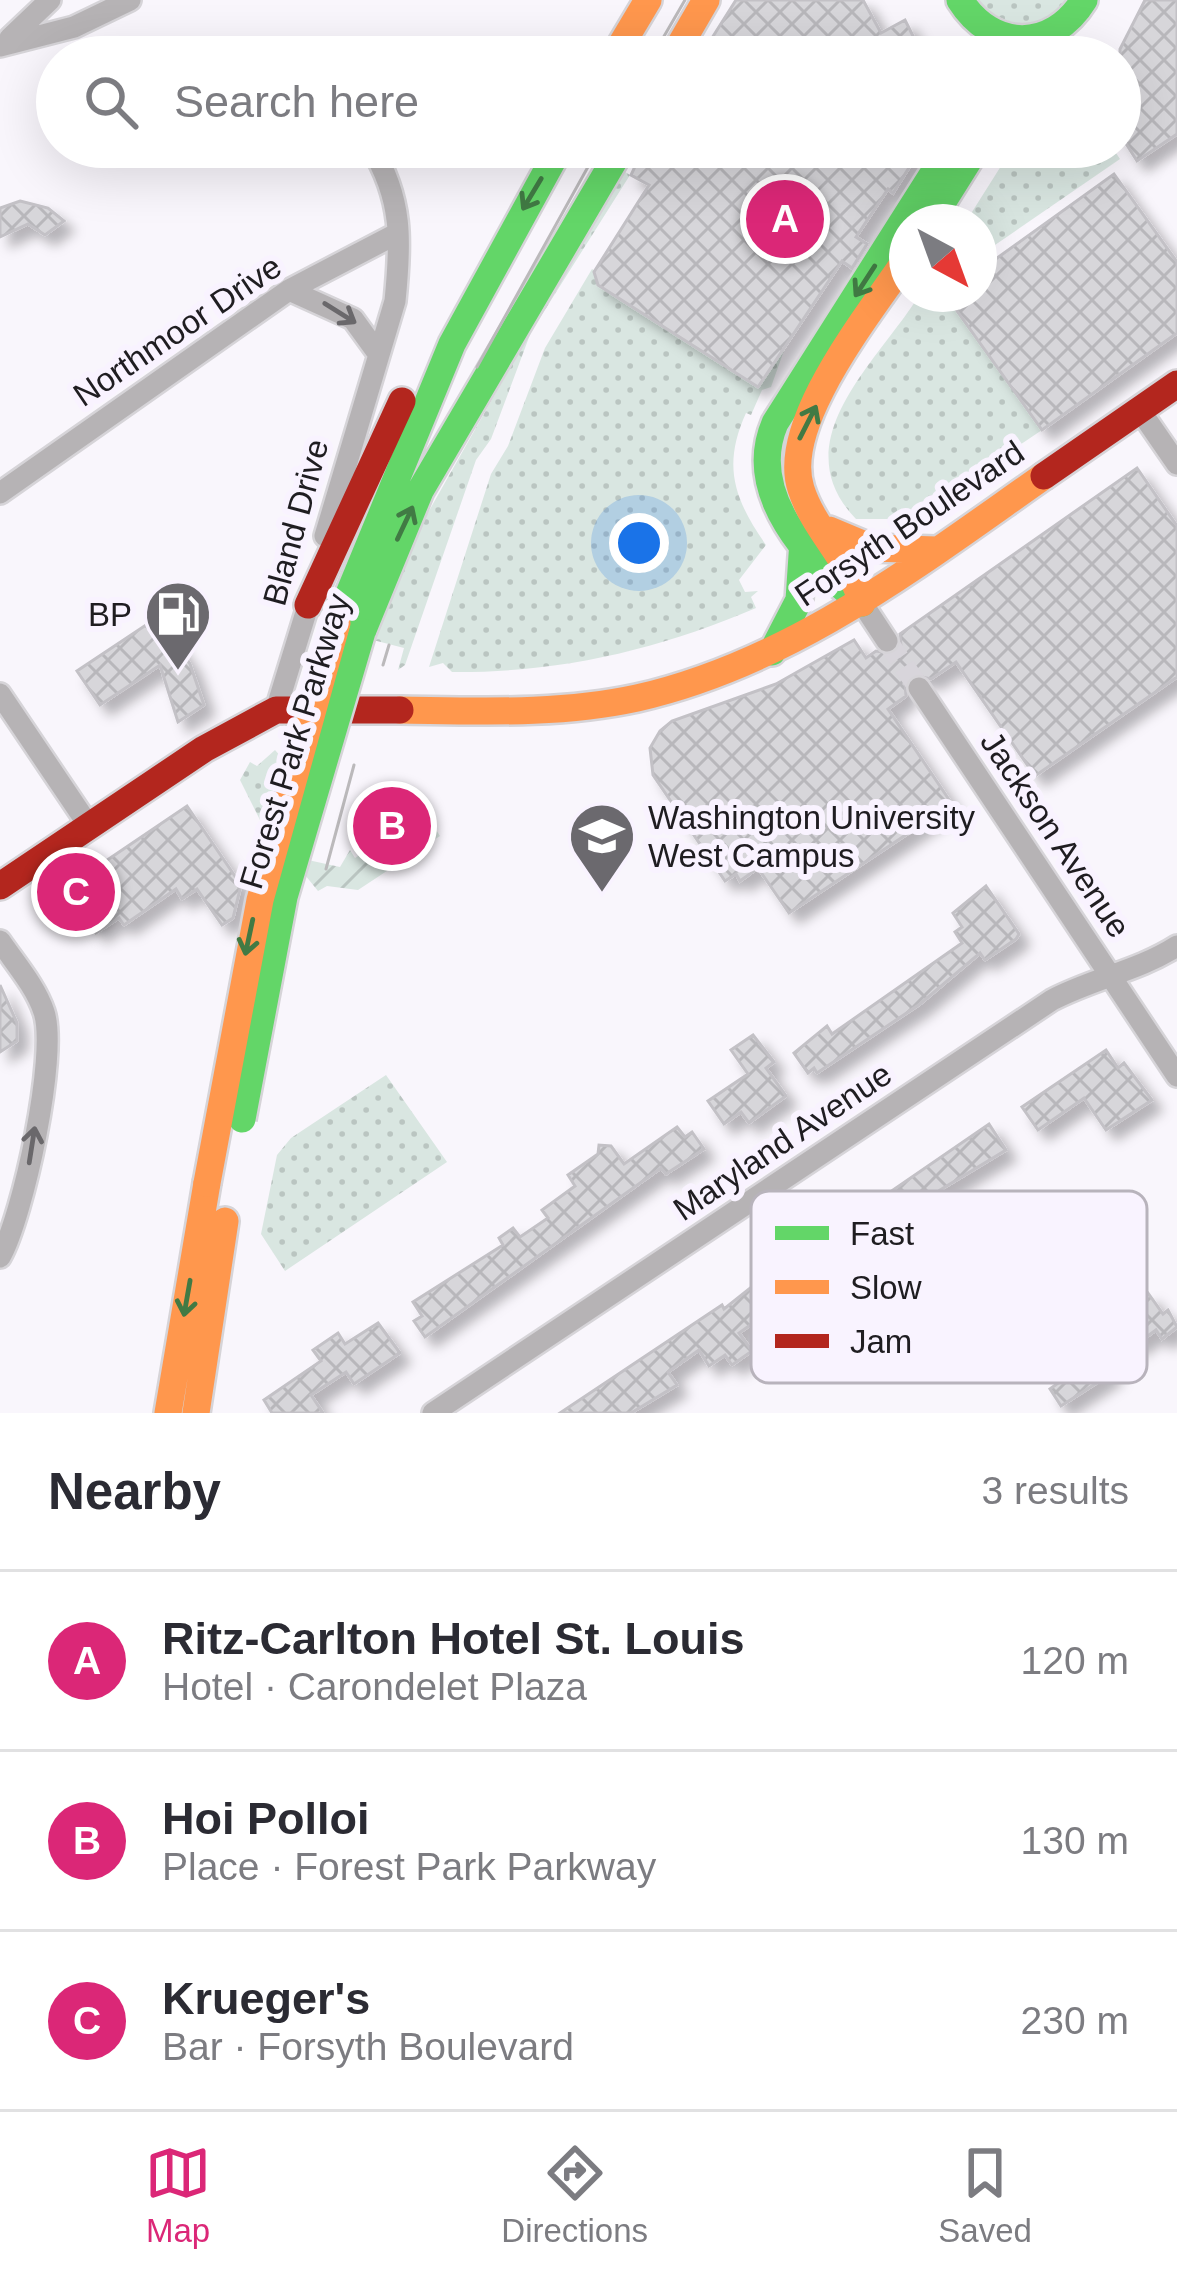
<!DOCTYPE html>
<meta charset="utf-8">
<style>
:root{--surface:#fff;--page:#f7f7f7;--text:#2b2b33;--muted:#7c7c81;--line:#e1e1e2;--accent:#db2777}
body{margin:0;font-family:Arial,sans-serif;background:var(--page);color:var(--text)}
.compass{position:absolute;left:889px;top:204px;width:108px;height:108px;border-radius:50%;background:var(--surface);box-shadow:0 12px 48px #0002;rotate:139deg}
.you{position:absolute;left:639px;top:543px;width:42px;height:42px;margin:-30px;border:9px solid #fff;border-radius:50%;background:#1a73e8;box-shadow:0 0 0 18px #1a73e833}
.badge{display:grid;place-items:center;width:78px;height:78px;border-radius:50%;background:var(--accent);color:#fff;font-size:39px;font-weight:700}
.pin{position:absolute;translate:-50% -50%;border:6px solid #fff;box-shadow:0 3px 12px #0006}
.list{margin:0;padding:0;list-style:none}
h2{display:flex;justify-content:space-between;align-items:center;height:156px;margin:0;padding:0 48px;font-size:51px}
h2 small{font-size:39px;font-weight:400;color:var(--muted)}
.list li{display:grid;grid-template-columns:78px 1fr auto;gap:36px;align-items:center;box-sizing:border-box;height:180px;padding:0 48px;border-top:3px solid var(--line)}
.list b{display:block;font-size:45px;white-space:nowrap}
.list p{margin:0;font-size:39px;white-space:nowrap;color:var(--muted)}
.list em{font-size:39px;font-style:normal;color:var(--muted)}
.icon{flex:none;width:66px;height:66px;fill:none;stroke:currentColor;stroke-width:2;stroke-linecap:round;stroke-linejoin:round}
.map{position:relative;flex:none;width:1177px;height:1413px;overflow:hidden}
.search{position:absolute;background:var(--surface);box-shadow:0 12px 48px #0002;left:36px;right:36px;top:36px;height:132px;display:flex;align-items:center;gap:30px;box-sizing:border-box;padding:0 42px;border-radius:66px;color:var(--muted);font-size:45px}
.sheet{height:696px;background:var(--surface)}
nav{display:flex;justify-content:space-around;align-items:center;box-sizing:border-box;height:168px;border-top:3px solid var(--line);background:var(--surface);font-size:33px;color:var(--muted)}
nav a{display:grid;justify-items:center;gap:6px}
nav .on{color:var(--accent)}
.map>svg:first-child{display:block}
</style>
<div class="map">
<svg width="1177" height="1413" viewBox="0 0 1177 1413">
<defs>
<pattern id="grass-dots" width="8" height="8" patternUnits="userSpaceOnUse" patternTransform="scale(3)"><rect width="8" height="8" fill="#d9e6e1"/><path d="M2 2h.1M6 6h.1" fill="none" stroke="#bac5c1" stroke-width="1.8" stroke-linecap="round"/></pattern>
<pattern id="garden-furrows" width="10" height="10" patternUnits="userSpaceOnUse" patternTransform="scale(3)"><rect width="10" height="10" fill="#d9e6e1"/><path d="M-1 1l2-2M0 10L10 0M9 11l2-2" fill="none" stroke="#bac5c1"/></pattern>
<pattern id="building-cross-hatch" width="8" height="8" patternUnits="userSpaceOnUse" patternTransform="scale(3)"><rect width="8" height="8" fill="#d7d6da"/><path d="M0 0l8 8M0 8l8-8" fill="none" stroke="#b8b7bb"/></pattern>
<filter id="shadow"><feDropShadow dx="10" dy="10" stdDeviation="6" flood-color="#0004"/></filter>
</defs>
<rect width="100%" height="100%" fill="#f9f6fc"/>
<path fill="url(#grass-dots)" d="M979 0H1067C1043 32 1004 31 979 0Z
M1013 147H1112L1120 159 995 245 972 212Z
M622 170 630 175 531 332 491 439 476 460 405 665 398 670 404 648 373 640 404 555Z
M592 269 758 386 787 342 771 387 762 390 751 415 746 413C722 466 734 499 766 545L739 580 745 592 758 591 751 597 756 608C658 650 559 673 452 672L443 663 429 667 491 474 508 446 545 348Z
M920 294H946L1042 430 899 526 895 519H856C781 441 879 361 920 294Z
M275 750 282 758 263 826 240 780 250 762 257 766Z
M404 810 426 814 440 836 402 861 393 845Z
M386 1075 447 1162 285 1271 261 1234 277 1155 291 1138Z"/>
<path fill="url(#garden-furrows)" d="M386 802 387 826 372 853 380 860 393 845 402 861 358 890 327 886 318 891 305 875 308 860 340 867 350 850 355 858C380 844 384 828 386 802Z"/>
<path fill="url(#building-cross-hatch)" stroke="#c3c1c6" stroke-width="3" filter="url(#shadow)" d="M736 0H863L881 33 905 20 920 50 908 57H700Z
M1145 0H1177V134L1137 161 1120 134V49Z
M644 147H922L893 193 888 189 856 237 867 244 852 268 842 261 758 387 598 285 594 272 649 185 631 175Z
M1114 174 1177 262V333L1042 430 945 294H979V271Z
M20 201 48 208 64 221 45 235 28 224 0 237V208Z
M1137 468 1177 526V677L1035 776 956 662 931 679 912 675 905 682 906 696 888 709 952 804 789 913 758 868 740 881 736 874 725 881 653 775 650 748 660 731 672 721 776 684 854 640 866 658 876 651 894 654 901 647 900 634Z
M158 617 190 664 204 705 178 722 160 665 100 705 77 671Z
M187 806 241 885 233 918 222 925 197 889 182 899 176 889 124 925 119 918 96 933 66 888Z
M986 886 1019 934 1016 939 985 960 980 953 920 1004 817 1073 814 1068 808 1073 794 1053 827 1026 832 1034 962 943 955 932 962 927 953 913Z
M0 985 17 1023V1041L0 1052Z
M753 1035 774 1062 766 1068 786 1096 749 1123 741 1112 724 1124 708 1101 748 1074 731 1050Z
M1106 1050 1118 1068 1124 1063 1152 1100 1106 1130 1084 1098 1038 1130 1022 1107Z
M989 1124 1006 1150 940 1190 950 1209 897 1249 882 1228 876 1232 864 1210Z
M677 1127 685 1137 692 1132 704 1149 666 1174 661 1168 425 1337 414 1321 422 1316 413 1302 503 1245 499 1238 513 1228 520 1237 548 1218 542 1210 575 1186 568 1175 598 1154 599 1145 611 1146 624 1164Z
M779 1265 810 1311 789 1325 776 1307 760 1318 739 1333 752 1351 732 1365 725 1355 709 1366 699 1350 668 1372 677 1385 631 1413H560L722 1305 724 1309Z
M1148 1293 1163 1314 1168 1310 1177 1327 1162 1339 1156 1330 1134 1346 1114 1318Z
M378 1323 400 1353 354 1384 346 1372 311 1395 323 1413H272L264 1400 321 1361 313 1350 338 1333 345 1344Z
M1089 1340 1112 1373 1061 1406 1050 1389 1061 1381 1051 1367Z"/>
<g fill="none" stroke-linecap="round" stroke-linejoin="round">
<path stroke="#d8d5db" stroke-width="21" stroke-dasharray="21 10" stroke-linecap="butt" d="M887 641 919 688"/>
<g stroke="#d6d4d8" stroke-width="26">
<path id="street" d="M10 38 50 0
M0 46 74 27 130 0
M289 290 353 319 377 352
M1139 409 1177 464
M0 493 289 290 398 233
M325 536 395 301C401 242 403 199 371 147
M862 603 887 641
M919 688 1177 1076
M0 694 89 826
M276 710 311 596
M0 941C15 963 36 987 44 1012 58 1054 23 1217 0 1257
M433 1413 1052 1000C1094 978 1138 971 1177 946"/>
</g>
<g stroke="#d6d4d8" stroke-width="32">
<path id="fast" d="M960 0C992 51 1052 52 1084 0
M930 222 977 147
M862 603C808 562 745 493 775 423L950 147
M337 623 452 344 560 147
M362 632 420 491 622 147
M772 652 799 600 803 541"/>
</g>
<g stroke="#d6d4d8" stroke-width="32">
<path id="slow" d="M614 57 648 0
M673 57 706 0
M829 530 872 548 936 550
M862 603C850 560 814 530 801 489 779 423 872 311 907 258
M400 710C479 711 559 715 637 698 791 663 917 565 1044 476
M168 1413 207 1183
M196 1413 225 1221"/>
</g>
<g stroke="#d6d4d8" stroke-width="32">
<path id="jam" d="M1044 476 1177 384
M308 605 402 401
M0 886 204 749 276 710H400"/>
</g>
<use href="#street" stroke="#b6b3b5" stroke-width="21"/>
<use href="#fast" stroke="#63d668" stroke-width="27"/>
<use href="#slow" stroke="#ff974d" stroke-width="27"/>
<use href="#jam" stroke="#b3261e" stroke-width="27"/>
<path stroke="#bbb9bb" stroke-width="3" d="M652 57 685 0
M477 367 599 147
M383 665 389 645
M326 869 354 765"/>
<g stroke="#d6d4d8" stroke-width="32" stroke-linecap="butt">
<path id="fast-bridge" d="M242 1119 284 897 362 632"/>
</g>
<g stroke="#d6d4d8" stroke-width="32" stroke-linecap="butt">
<path id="slow-bridge" d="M207 1183 260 900 337 623"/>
</g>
<use href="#fast-bridge" stroke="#63d668" stroke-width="27"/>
<use href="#slow-bridge" stroke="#ff974d" stroke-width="27"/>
</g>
<defs><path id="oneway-shaft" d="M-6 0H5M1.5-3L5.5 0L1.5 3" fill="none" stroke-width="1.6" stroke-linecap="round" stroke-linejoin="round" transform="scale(3)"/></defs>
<g stroke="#417a44">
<use href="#oneway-shaft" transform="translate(532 194) rotate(121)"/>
<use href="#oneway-shaft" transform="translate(865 281) rotate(123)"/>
<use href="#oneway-shaft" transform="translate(808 422) rotate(-63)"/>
<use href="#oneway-shaft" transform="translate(405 523) rotate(-65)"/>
<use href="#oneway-shaft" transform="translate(249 937) rotate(102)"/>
<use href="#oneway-shaft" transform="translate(187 1298) rotate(100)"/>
</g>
<g stroke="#6a686b">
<use href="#oneway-shaft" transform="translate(340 313) rotate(32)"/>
<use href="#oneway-shaft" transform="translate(32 1145) rotate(-81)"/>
</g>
<defs>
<g id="fuel-pin" transform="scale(3.45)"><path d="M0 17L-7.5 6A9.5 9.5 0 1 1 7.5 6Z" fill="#6b696e" stroke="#f9f3ff"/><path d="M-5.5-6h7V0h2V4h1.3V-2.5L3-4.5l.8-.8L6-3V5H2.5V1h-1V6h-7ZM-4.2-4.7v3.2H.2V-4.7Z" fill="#fff"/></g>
<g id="university-pin" transform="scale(3.45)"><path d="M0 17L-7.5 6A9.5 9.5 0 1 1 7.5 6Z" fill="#6b696e" stroke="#f9f3ff"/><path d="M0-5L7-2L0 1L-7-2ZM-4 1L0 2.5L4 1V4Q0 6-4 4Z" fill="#fff"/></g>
</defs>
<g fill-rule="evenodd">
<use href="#fuel-pin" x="178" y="614"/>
<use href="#university-pin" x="602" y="836"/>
</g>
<g text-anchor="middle" stroke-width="12" stroke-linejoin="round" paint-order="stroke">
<g font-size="33" fill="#1f1d21" stroke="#f9f3ff">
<text transform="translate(177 330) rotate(-34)" y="12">Northmoor Drive</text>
<text transform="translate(295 522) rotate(-75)" y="12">Bland Drive</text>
<text transform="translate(909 523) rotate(-34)" y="12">Forsyth Boulevard</text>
<text transform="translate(294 741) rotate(-73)" y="12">Forest Park Parkway</text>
<text transform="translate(1056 834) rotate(56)" y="12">Jackson Avenue</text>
<text transform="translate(782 1141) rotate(-34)" y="12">Maryland Avenue</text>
</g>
<g font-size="33" fill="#1f1d21" stroke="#f9f3ff" text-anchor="end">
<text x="132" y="626">BP</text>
<text x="648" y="829" text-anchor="start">Washington University<tspan x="648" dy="38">West Campus</tspan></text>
</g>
</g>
<rect x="751" y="1191" width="396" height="192" rx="18" fill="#f9f3ff" stroke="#b8b3bc" stroke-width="3"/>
<rect x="775" y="1226" width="54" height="14" fill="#63d668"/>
<rect x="775" y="1280" width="54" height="14" fill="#ff974d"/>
<rect x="775" y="1334" width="54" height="14" fill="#b3261e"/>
<g font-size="33" fill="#1f1d21">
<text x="850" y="1245">Fast</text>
<text x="850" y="1299">Slow</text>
<text x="850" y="1353">Jam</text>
</g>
</svg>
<svg class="compass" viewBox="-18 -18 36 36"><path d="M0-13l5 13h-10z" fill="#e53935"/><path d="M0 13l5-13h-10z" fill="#7c7c81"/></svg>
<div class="you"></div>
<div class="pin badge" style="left:785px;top:219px">A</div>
<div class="pin badge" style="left:392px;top:826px">B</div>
<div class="pin badge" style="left:76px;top:892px">C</div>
<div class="search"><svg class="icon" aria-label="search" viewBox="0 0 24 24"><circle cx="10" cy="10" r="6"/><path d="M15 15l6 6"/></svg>Search here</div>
</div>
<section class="sheet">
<h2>Nearby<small>3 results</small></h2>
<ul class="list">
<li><span class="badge">A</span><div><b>Ritz-Carlton Hotel St. Louis</b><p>Hotel · Carondelet Plaza</p></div><em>120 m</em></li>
<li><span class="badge">B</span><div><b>Hoi Polloi</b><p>Place · Forest Park Parkway</p></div><em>130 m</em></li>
<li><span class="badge">C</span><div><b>Krueger's</b><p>Bar · Forsyth Boulevard</p></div><em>230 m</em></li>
</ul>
</section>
<nav>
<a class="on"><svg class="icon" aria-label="map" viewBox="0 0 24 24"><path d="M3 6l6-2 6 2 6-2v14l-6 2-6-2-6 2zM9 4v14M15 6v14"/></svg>Map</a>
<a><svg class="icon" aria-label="directions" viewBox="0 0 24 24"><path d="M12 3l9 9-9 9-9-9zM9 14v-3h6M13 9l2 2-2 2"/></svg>Directions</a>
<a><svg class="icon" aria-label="saved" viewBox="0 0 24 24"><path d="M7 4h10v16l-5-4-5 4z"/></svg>Saved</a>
</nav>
